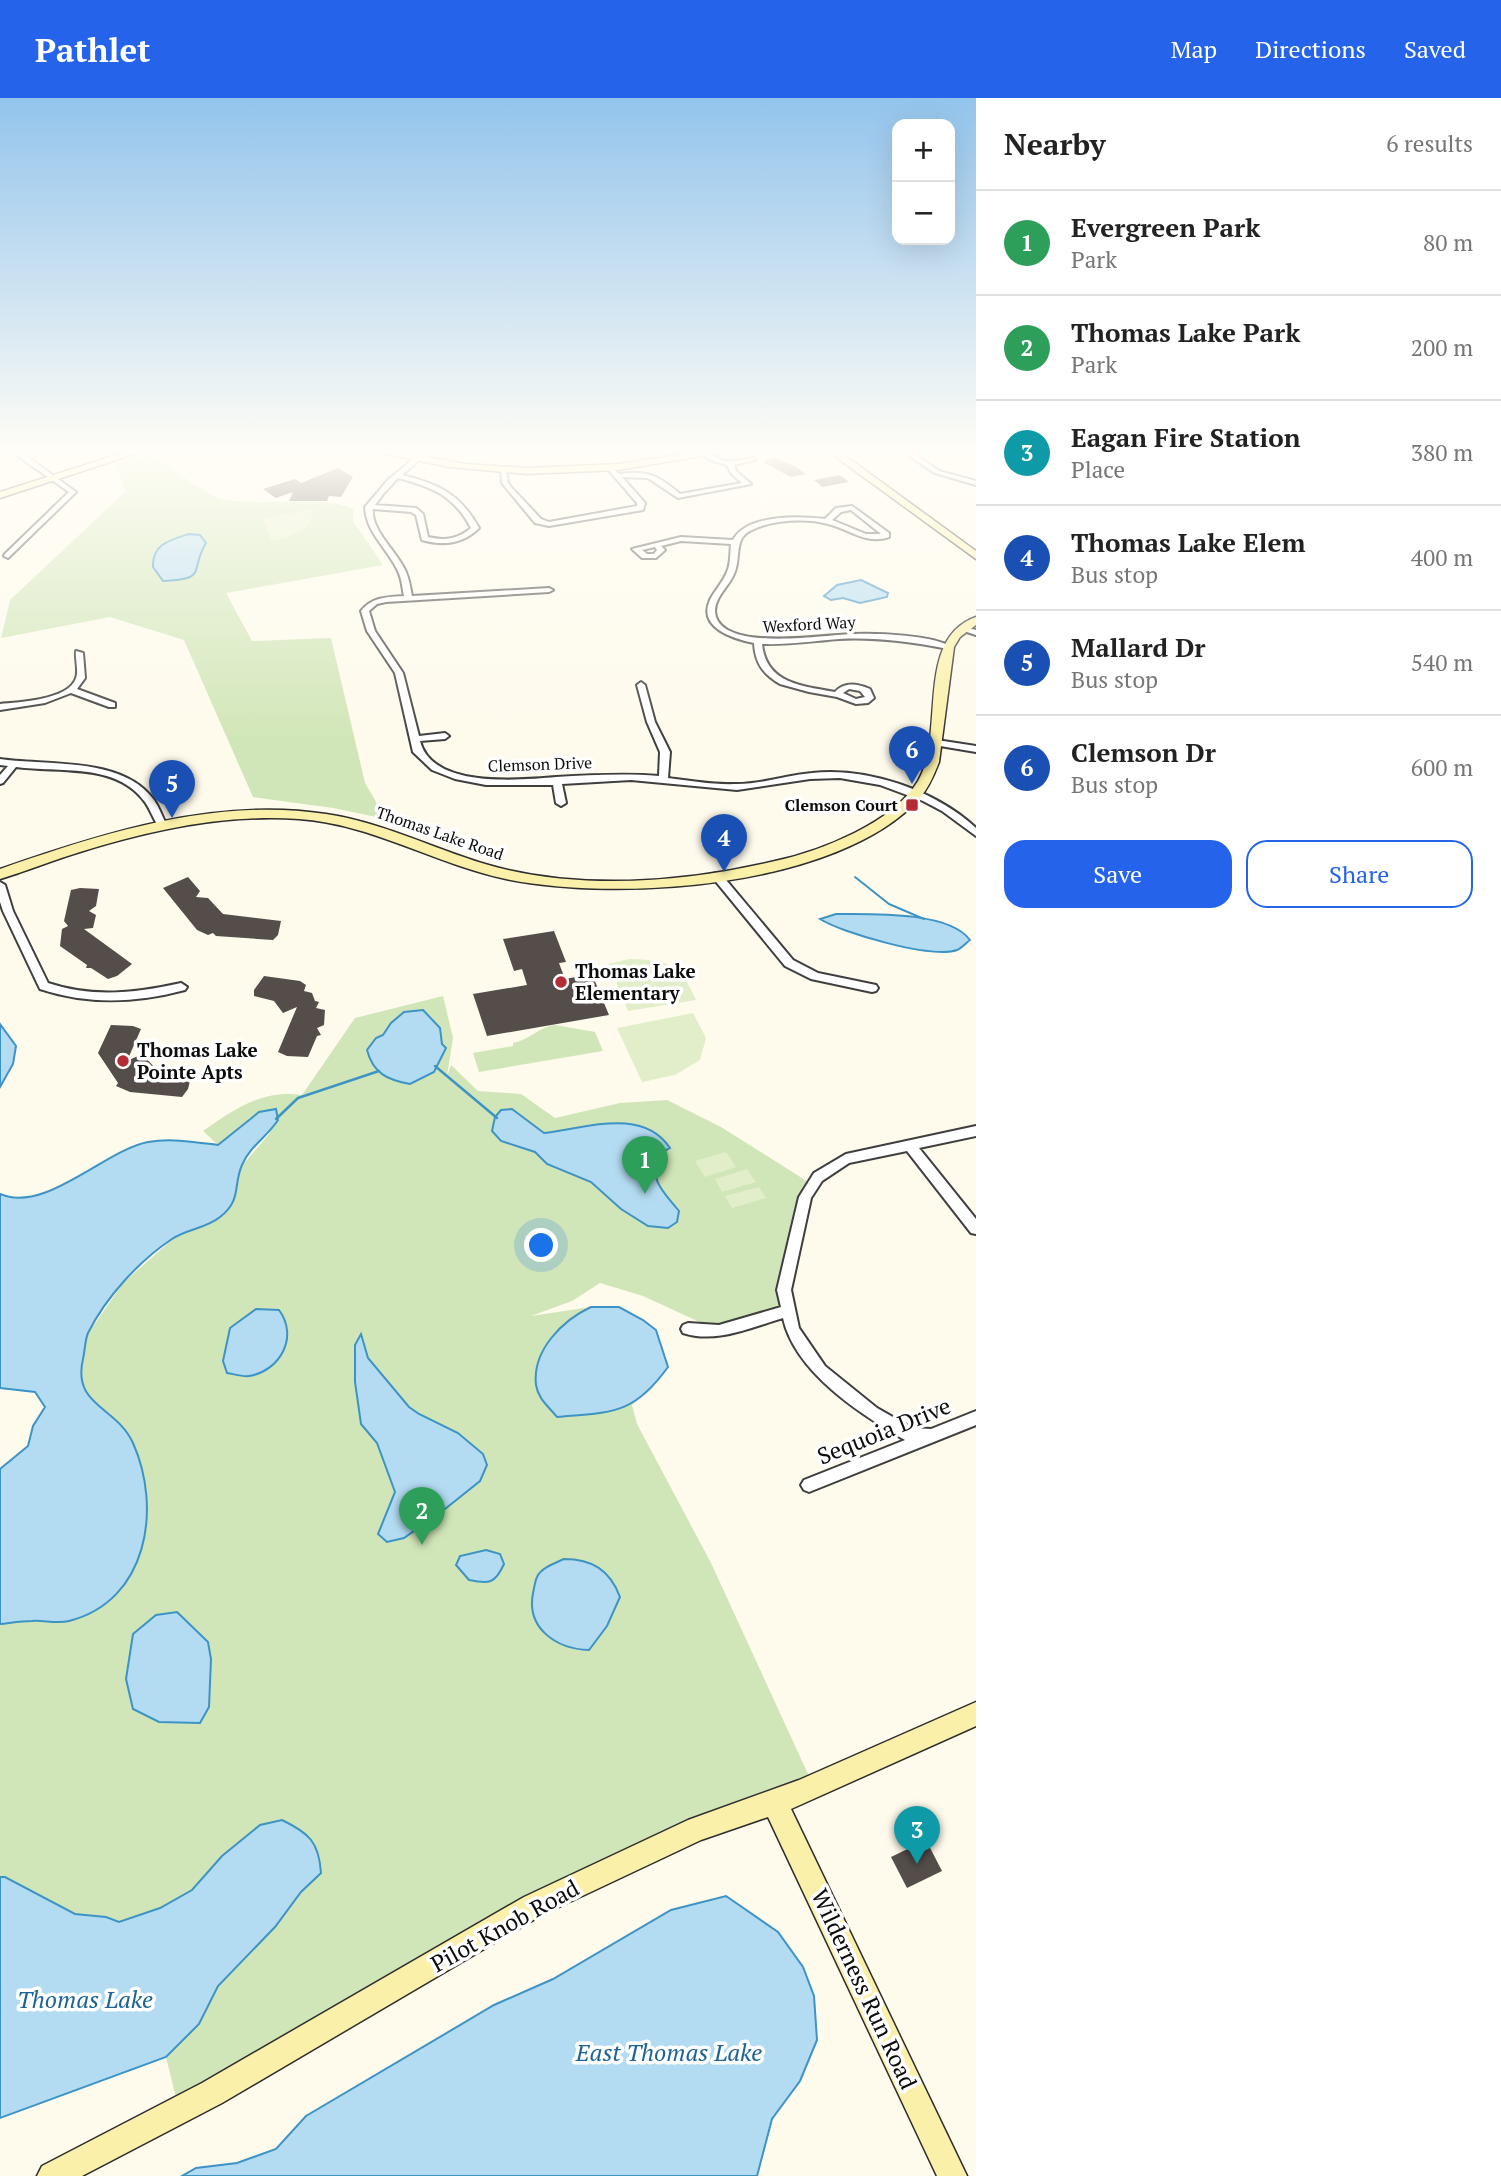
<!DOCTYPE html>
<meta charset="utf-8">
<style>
:root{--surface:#fff;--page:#f6f6f6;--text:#222;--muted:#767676;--line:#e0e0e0;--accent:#2563eb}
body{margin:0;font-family:"PT Serif",serif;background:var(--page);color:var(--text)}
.controls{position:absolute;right:21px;top:21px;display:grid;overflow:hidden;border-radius:14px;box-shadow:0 7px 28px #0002}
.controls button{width:63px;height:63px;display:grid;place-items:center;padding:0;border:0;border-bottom:2px solid var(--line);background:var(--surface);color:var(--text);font:35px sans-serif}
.you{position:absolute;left:542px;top:1148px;width:24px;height:24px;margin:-18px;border:5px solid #fff;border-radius:50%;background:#1a73e8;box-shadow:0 0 0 10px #1a73e833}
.badge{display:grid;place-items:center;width:46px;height:46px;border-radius:50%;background:var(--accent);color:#fff;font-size:23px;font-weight:700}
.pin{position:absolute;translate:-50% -58px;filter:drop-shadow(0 2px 4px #0008)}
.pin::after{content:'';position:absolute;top:37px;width:24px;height:21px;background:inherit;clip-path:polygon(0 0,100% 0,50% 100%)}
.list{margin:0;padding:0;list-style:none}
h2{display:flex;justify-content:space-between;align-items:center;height:91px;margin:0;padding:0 28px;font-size:30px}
h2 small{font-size:23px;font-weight:400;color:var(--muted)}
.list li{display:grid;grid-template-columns:46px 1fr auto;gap:21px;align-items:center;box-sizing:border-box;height:105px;padding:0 28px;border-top:2px solid var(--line)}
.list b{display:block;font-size:26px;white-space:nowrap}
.list p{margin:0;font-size:23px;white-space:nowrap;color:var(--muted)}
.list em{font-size:23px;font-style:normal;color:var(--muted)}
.actions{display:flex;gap:14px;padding:21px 28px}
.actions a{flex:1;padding:16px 0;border:2px solid var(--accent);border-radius:21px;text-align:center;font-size:24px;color:var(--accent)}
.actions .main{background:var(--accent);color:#fff}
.map{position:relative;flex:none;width:976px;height:2078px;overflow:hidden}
header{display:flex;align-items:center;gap:42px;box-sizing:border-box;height:98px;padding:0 35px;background:var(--accent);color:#fff}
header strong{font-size:33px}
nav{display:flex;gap:38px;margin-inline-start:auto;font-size:24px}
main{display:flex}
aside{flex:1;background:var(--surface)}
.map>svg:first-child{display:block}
</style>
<header>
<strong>Pathlet</strong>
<nav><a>Map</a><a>Directions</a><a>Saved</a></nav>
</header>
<main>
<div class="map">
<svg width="976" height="2078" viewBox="0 0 976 2078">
<rect width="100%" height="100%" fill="#fefaec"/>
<path fill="#d1e6b8" d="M151 356C167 367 203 395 219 400 257 410 324 396 353 411V423L383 467 226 495 252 543 331 540 365 685 386 721 333 710 253 699 184 542 110 519 1 540 10 502 126 393 115 366Z
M443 898 453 940 447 978 451 967 478 993 521 996 555 1020 620 1005 667 1002 721 1029 813 1087 784 1192 788 1213 719 1233 643 1198 600 1185 572 1203 531 1218 591 1209H619L668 1269 651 1292 632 1307 637 1326 711 1465 814 1689 654 1751 179 2012 166 1959 199 1926 218 1888 275 1829 301 1794 321 1776 222 1758 192 1792 160 1810 119 1824 106 1819 75 1817 5 1779H0V1526L30 1523H68L108 1505 111 1316 89 1302 79 1279 87 1237 123 1185 174 1140 199 1130 241 1069 269 1036 276 1011 250 1020 218 1047 203 1033C233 1012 263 991 302 997L355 920Z
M555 927 595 934 603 953 479 974 473 955 513 948V945C529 942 539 929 555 927Z"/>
<path fill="#e2eec9" d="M313 411C311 434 292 438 272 443L263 421Z
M629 861C668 862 680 865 696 902L628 913 609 866Z
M693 915 706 940 700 962 675 977 642 984 617 930Z
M726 1054 736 1069 705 1079 695 1063Z
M747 1071 756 1084 722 1094 715 1081Z
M759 1089 766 1100 732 1110 725 1098Z"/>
<path fill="#b3dcf2" stroke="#3e93c5" stroke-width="2" d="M189 436 200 437 206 445C189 473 209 481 163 483L153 469C152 446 170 442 189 436Z
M861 482 888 495 887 499 860 505 843 500 831 502 824 498 837 487Z
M836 816C870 816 949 813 970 842 967 844 962 850 957 852 932 861 842 835 820 821Z
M423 912 440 930 442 946 446 950 434 974 410 986C387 982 373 975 367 952L376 940 383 937 391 925 404 914Z
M0 926 16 948 13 966 0 989Z
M276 1011 278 1022C267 1039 250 1048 242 1067 233 1087 242 1102 220 1119 207 1130 187 1131 172 1141 139 1163 106 1199 88 1235 85 1242 85 1252 83 1261 72 1308 116 1308 133 1345 162 1410 148 1503 69 1523 57 1526 43 1522 32 1523 21 1523 10 1525 0 1526V1371L28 1348 33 1328 45 1309 35 1294 0 1290V1096C45 1116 105 1052 148 1044 171 1040 195 1044 218 1047L259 1014Z
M512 1011 544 1035C584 1031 642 1008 670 1050L657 1057C650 1084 663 1093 679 1113L677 1124 668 1130 648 1128 621 1111 591 1084 547 1066 535 1054 501 1043 492 1033 495 1019 501 1012Z
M591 1209H619L643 1222 656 1232 668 1269C633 1317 613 1314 557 1319 549 1309 538 1301 536 1287 532 1252 563 1222 591 1209Z
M256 1211 279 1212C299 1239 280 1273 249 1278 242 1279 234 1276 227 1275L223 1263 230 1230Z
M361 1236 368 1260 409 1309 419 1316 458 1335 483 1356 487 1367 480 1383 445 1411 404 1440 387 1444 378 1436 395 1394 377 1345 361 1326 355 1284V1247Z
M486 1452 500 1456 504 1466C495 1486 489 1486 469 1482L456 1467 460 1458Z
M564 1461C592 1461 610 1472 620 1499L607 1528 589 1552C557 1551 526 1531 533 1495 534 1491 535 1483 537 1479 541 1470 555 1465 564 1461Z
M177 1514 208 1544 211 1561 209 1609 200 1625 159 1624 133 1611 126 1581 133 1536 156 1517Z
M282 1722C309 1735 319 1744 321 1775L301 1794 275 1829 218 1888 199 1926 166 1959 0 2020V1779H5L75 1816 106 1819 119 1824 160 1810 192 1792 222 1758 260 1727Z
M726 1798 778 1834 803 1869 814 1898 817 1942 800 1983 772 2021 757 2078H182L196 2070 237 2065 276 2051 306 2018 494 1907 553 1881 671 1812Z"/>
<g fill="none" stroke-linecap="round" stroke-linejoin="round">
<path stroke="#3e93c5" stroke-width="2" d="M855 779 889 806 924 821"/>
<path stroke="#3e93c5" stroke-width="2.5" d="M435 968 497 1020
M276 1021 298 1000 379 973"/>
</g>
<path fill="#544d49" d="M774 359 796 369 806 376 791 379 763 364Z
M338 370 353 379 341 399 329 398 327 403H289L293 394 276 400 263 391 295 381 301 385Z
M840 377 849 384 822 389 814 382Z
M188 779 200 793 196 799 208 800 223 816 281 823 278 837 273 842 216 838 213 835 208 837 197 832 163 790Z
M80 790 99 791 96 808 89 813 96 817 93 830 84 831 132 866 117 878 108 881 91 870H86L87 867 60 848 62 831 68 828 64 823 71 792Z
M554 833 566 864 559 865 565 881 592 876 609 917 487 938 473 896 527 887 522 871 514 873 503 841Z
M264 878 300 883 306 887 304 893 312 895 315 903 319 904 316 910 325 912 324 927 317 930 321 937 317 938 308 959 287 958 278 954 297 909 283 915 274 903 254 898V892Z
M111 927 133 928 141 931 127 963 142 956 158 973 163 970 192 975 188 991 182 999 130 994 116 988 118 985 98 955Z
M926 1742 942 1773 907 1790 891 1759Z"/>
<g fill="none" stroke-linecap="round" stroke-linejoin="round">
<g stroke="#3f3f3f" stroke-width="4">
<path id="street" d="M8 351H16L24 357 43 351H53L29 360 76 394 8 460 4 458 5 456 69 394Z
M425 351H432L402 377C439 386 460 396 479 430 463 446 443 448 422 442L416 417 411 414 373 411C371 432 395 452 404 470 409 479 410 488 412 498L549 490 553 492 549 494 386 504 377 506 369 513 375 533 403 575 419 638 445 635 449 638 445 641 420 643C432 691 520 682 556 679 589 677 625 675 659 678L660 654 647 624 637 587 641 584 645 587 655 624 670 654 668 680C691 683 714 687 737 686 763 686 787 677 812 675 867 669 935 692 976 730V738L942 713 923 703 880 687 840 680 810 681 737 692 631 682 562 686 566 705 561 708 556 705 553 687H486L455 681 432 672 413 654 395 575 367 533 361 513C372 499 387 499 404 498 402 489 402 480 397 471 386 449 366 434 365 409L388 382ZM398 380C433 389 454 398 471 430 458 441 445 443 428 439L423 416 416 410 375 407 384 395Z
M696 351C706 351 712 359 722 362 733 366 744 360 755 360V362L734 367 736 373 751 386 678 400 648 380 622 379 645 405 643 412 549 428 535 425 502 385 501 373 506 372 508 385 511 389 541 421 549 424 637 408V405L606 369 609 367 619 376C647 372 658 377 680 396L742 385 731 375 727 367 710 362Z
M899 351H907L939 373 976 383V387L935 375Z
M852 408 889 435V439C866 447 849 431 828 426 807 420 774 422 754 431 732 439 742 459 734 476 729 488 715 499 715 513 717 556 827 536 853 536 877 535 932 537 952 549L948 551C912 544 876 539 839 541 813 543 788 547 762 546 766 586 803 588 835 594 845 583 858 586 870 591L874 600 868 605 856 606 837 599 809 594 780 586C763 576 755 565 754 545 734 541 697 530 710 502 715 492 723 484 727 474 731 465 730 455 731 446L681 443 661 448 665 452 656 460H642L632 451 681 439 733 442C747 416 799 418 825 421L836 410ZM851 412 881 436H866L832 422 841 414ZM655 449 657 452 654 456H647L642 452ZM849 591 860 593 865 599 856 601 843 595Z
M961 528 976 532V537L961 532Z
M76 553 83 555 85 580 77 591 115 605V609H109L71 595 45 605 0 612V606C19 604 69 602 76 580 79 573 75 561 76 553Z
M937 642 976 648V654L934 647V643Z
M0 661C47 668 122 658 154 702 159 709 162 718 166 726L164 728H158C153 720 150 711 145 704 116 664 59 675 16 669L3 685 0 686V677L8 668 0 667Z
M717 775 721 776 793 862 818 875 876 887 878 890 876 893 872 894 811 881 785 868 713 780V776Z
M0 784 5 787 13 813 48 885C93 900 136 895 181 885L187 889 185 892C136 905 88 907 40 891L3 813 0 804Z
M976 1028V1038L919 1050 976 1121V1136L971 1135 907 1053 849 1065 822 1083 811 1100 791 1192 799 1230 825 1268 877 1310 912 1330 931 1331 976 1313V1327L809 1394 804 1392 801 1387 804 1382 905 1342C860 1316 795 1274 783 1220 752 1229 716 1246 683 1235L681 1231 683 1227 688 1225 719 1227 781 1209 777 1192 799 1099 814 1075 846 1056Z"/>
</g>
<g stroke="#2e2e2e" stroke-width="3">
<path id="secondary" d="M135 351H150L0 400V394Z
M364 351H384L465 366 527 370 618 366 720 351H743L618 372 527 376 449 369Z
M825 351H836L976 453V461Z
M976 519V527L960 539 954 549 939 664C934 677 928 691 919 701 837 790 618 804 506 781 435 766 372 726 299 721 224 716 151 732 80 754 53 762 27 773 0 781V771C103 735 216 699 326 716 381 724 432 750 485 766 576 793 684 785 775 763 821 753 893 725 918 683 946 635 914 541 976 519Z
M976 1604V1628L791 1711 967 2078H937L768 1719 701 1742 542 1817 222 2005 82 2078H37L42 2068 202 1985 524 1799 688 1722 799 1682Z"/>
</g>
<use href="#street" fill="#fff" fill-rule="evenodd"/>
<use href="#secondary" fill="#fbf0aa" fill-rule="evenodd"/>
</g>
<linearGradient id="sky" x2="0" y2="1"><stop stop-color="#93c4ec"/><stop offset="0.55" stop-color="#fffdf6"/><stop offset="1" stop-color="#fffdf6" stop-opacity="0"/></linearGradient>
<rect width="976" height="642" fill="url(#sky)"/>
<g fill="#b42c35" stroke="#fff" stroke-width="2.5">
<rect x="905" y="700" width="14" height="14" rx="3.5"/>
<circle cx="561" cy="884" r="7"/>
<circle cx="123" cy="963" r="7"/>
</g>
<g text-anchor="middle" stroke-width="7" stroke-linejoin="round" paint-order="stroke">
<g font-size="16" fill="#0c0c0c" stroke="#fff">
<text transform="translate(809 526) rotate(-3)" y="6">Wexford Way</text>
<text transform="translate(540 666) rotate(-2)" y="6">Clemson Drive</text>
<text transform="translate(440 735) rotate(19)" y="6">Thomas Lake Road</text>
</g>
<g font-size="16" font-weight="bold" fill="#0c0c0c" stroke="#fff" text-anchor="end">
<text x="898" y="713">Clemson Court</text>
</g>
<g font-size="19" font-weight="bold" fill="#0c0c0c" stroke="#fff" text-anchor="start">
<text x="575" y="880">Thomas Lake<tspan x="575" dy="22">Elementary</tspan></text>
<text x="137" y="959">Thomas Lake<tspan x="137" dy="22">Pointe Apts</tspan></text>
</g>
<g font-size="23" fill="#0c0c0c" stroke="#fff">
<text transform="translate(884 1333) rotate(-22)" y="8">Sequoia Drive</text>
<text transform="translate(505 1828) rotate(-29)" y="8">Pilot Knob Road</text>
<text transform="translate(864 1891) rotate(65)" y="8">Wilderness Run Road</text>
</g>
<g font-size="24" font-style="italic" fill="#1d6496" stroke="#fff">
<text x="85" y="1910">Thomas Lake</text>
<text x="669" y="1963">East Thomas Lake</text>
</g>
</g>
</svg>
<div class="controls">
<button>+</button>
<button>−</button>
</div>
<div class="you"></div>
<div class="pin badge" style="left:645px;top:1096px;background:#2e9e5b">1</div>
<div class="pin badge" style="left:422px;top:1447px;background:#2e9e5b">2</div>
<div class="pin badge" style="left:917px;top:1766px;background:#0f9aa8">3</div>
<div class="pin badge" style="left:724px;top:774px;background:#1a4fb4">4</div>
<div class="pin badge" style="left:172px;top:720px;background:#1a4fb4">5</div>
<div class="pin badge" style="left:912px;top:686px;background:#1a4fb4">6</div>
</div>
<aside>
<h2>Nearby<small>6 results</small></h2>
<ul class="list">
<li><span class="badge" style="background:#2e9e5b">1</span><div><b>Evergreen Park</b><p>Park</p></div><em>80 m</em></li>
<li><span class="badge" style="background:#2e9e5b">2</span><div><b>Thomas Lake Park</b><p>Park</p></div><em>200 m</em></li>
<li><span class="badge" style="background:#0f9aa8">3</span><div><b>Eagan Fire Station</b><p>Place</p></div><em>380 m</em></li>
<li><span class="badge" style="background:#1a4fb4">4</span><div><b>Thomas Lake Elem</b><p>Bus stop</p></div><em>400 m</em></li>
<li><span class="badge" style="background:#1a4fb4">5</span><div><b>Mallard Dr</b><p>Bus stop</p></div><em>540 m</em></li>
<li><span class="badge" style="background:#1a4fb4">6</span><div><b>Clemson Dr</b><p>Bus stop</p></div><em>600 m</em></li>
</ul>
<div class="actions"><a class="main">Save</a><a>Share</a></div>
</aside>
</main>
